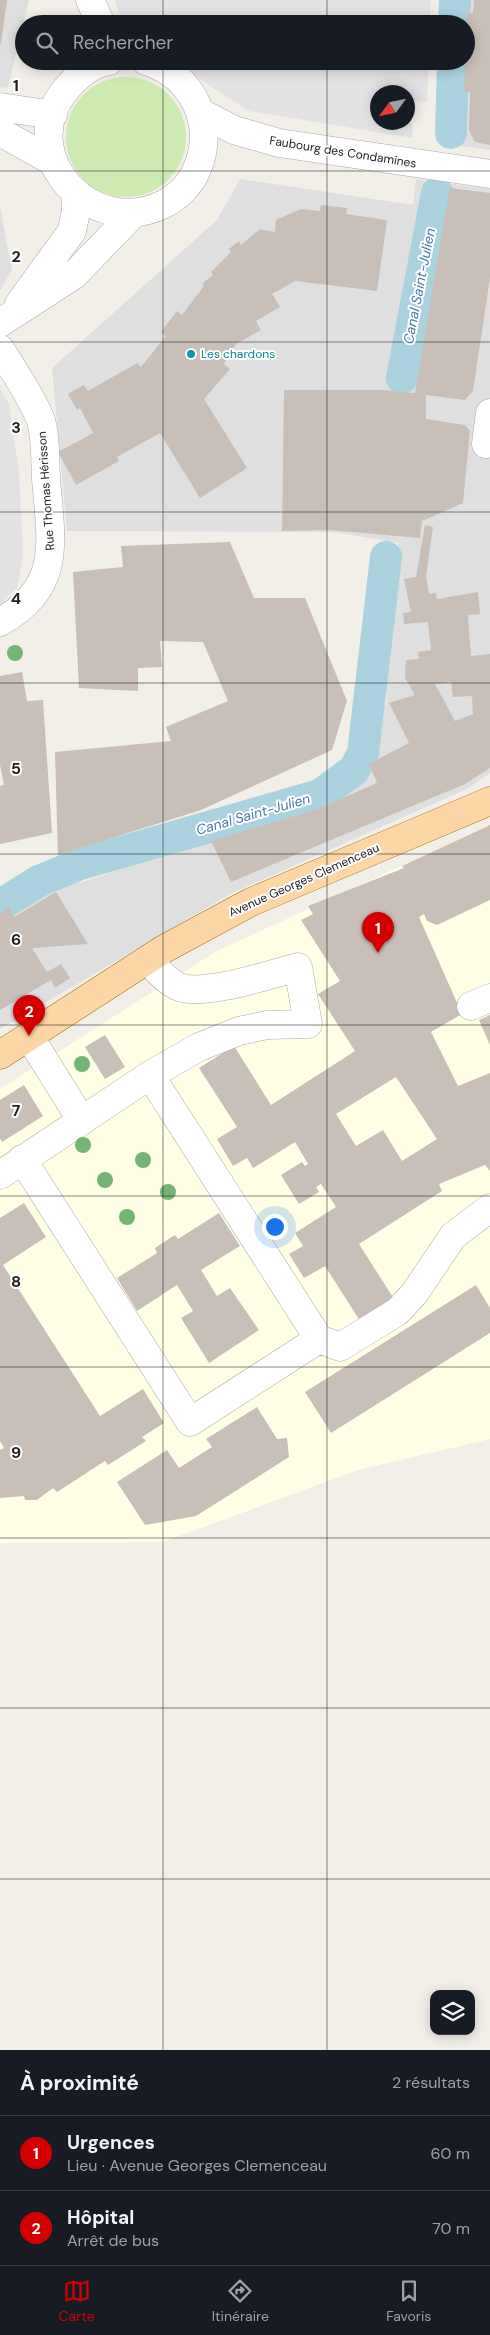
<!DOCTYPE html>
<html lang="fr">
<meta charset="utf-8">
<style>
:root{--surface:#171b24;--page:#20242c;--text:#f1f3f6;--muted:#9ea1a6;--line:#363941;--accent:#d40000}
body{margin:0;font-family:"DM Sans",sans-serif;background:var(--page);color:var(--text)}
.controls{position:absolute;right:15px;bottom:15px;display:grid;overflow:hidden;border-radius:10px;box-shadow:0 2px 12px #0003}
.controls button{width:45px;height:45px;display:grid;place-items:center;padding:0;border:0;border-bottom:1px solid var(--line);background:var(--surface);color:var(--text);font:25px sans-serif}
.compass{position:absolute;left:370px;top:85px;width:45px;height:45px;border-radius:50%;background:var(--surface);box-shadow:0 2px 12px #0003;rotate:237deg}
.you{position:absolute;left:274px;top:1226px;width:18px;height:18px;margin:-12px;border:4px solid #fff;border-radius:50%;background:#1a73e8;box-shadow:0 0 0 8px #1a73e833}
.badge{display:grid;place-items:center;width:32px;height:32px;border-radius:50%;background:var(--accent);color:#fff;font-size:16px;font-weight:700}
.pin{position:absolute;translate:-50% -41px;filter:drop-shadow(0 1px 2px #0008)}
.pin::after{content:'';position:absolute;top:26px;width:18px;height:15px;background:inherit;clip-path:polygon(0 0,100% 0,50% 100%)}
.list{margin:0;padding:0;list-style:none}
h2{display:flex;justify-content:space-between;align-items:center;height:65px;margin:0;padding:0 20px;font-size:21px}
h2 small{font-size:16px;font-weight:400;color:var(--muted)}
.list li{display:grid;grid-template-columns:32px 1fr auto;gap:15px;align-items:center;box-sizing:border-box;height:75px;padding:0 20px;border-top:1px solid var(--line)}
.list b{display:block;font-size:19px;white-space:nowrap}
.list p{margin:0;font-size:16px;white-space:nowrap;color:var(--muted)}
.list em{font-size:16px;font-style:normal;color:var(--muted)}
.icon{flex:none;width:28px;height:28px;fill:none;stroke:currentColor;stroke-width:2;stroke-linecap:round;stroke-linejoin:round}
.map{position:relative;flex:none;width:490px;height:2050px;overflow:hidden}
.search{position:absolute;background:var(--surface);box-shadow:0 2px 12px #0003;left:15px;right:15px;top:15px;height:55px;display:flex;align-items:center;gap:12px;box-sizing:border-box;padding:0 18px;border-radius:28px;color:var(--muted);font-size:19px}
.sheet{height:215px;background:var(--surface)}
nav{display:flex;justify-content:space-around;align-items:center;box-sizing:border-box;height:70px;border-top:1px solid var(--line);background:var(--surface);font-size:14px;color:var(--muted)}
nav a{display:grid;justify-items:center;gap:2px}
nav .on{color:var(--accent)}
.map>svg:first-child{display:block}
</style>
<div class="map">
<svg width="490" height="2050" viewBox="0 0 490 2050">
<rect width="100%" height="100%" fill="#f2efe9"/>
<path fill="#e0dfdf" d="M0 0H29L8 88 0 87Z
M463 0H490V150L461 146 462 61H466V24H463Z
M240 179 413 205 416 179 490 189V773L467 789 232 893 0 1029V913L61 877 82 882 327 801 366 763 387 701 385 651 399 543 334 532 67 531 52 368 217 220Z
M0 206 12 270 0 290Z"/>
<path fill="#ffffe5" d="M490 825V1439L358 1470 163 1542 0 1543V1089L215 952Z"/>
<path fill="#cdebb0" d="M66 137a60 60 0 1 1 120 0a60 60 0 1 1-120 0Z"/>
<path fill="#e2e2e2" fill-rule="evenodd" d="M115 0H431L430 24H123Z
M172 61H429L427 102 410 101 413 138 249 111ZM378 92H408V122H378Z
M0 389 9 404 19 472 23 554 17 588 0 604Z"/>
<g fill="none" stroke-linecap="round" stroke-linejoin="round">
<path stroke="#aad3df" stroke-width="32" d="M454 24 455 0
M451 133 453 61
M402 378 437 193
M0 905 39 881 80 864 320 795 354 770 363 753 386 557"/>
</g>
<path fill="#c7bfb8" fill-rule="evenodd" d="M0 0H7L1 44H0Z
M474 0H490V145L475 142 469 130 470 92H464L467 12 473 13Z
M450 188 490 193V278L473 391 465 400 426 395V419L465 425 470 431 463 503 422 521 420 538 329 530 282 531 284 390H382L415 393Z
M321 205 347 208 346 214 387 220 377 291 295 281 272 294 280 307 256 321 261 330 236 344 224 364 230 369 204 399 247 468 200 498 160 433 117 457 119 461 76 485 58 452 93 433 80 408 77 410 68 394 84 385 88 391 137 363 141 367 166 336 161 332 177 311 182 315 204 286 202 284 213 275 211 272 231 252 229 249 239 241 241 245 260 229 275 232 276 220 301 209 320 211Z
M425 525 433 527 426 576 429 594 436 593 437 599 478 592 480 614 468 615 471 656 490 654V768L465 784 231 882 211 841 318 809 377 783 369 764 409 743 389 703 415 695 405 678 406 660 419 659 418 652 431 650 428 622 404 624 403 613 411 612 404 579 416 577ZM451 682 453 697 472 696 473 714 455 721 435 684Z
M230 542 254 598H305L347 701 332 750 201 810 58 855 55 752 171 741 166 727 228 701 203 642 160 641 162 667 138 668V691L79 688 73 572 123 567 121 546Z
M22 672 27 701 43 700 52 833 0 844V786L4 785 0 765V676Z
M490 825V900L437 925 427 921 424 914 419 917 462 1014 431 1032 458 1086 490 1073V1171L485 1165 439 1184 442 1191 359 1244 396 1302 362 1324 325 1266 304 1278 289 1254 303 1246 295 1233 336 1207 321 1184 316 1187 319 1192 299 1204 281 1175 302 1162 305 1166 308 1164 295 1142 253 1168 247 1158 233 1166 217 1139 237 1127 199 1068 234 1046 271 1105 355 1051 318 994 340 981 301 920 313 914 308 906 404 868 402 866ZM396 1077 437 1139 402 1161 383 1130 356 1146 336 1114Z
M56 892 88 944 32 948 47 972 61 964 70 978 55 988 51 980 0 1010V914L8 907 14 917Z
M490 1015V1045L479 1020Z
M105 1035 125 1067 105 1079 85 1047Z
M24 1085 43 1116 2 1142 0 1138V1100Z
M24 1203 46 1237 3 1265 100 1416 143 1389 164 1423 142 1437 146 1441 108 1465 105 1461 57 1492 53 1488 37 1500H25L24 1496 0 1498V1450L4 1448 0 1441V1218Z
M219 1213 240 1246 201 1270 217 1296 230 1288 259 1330 209 1363 181 1318 193 1311 177 1285 137 1311 117 1278 157 1253 155 1248 175 1235 178 1239Z
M476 1285 490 1308V1333L331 1433 305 1392Z
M257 1407 277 1439 287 1438 289 1457 196 1516 145 1525 117 1482 167 1450 179 1468 212 1447 206 1439Z"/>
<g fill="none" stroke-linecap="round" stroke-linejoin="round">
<g stroke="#a9a9a9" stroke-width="29">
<path id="minor" d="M90 0 101 24
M109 61C90 64 74 79 63 93 16 157 92 240 164 204 178 197 191 184 197 169 216 124 193 75 146 61
M0 107 53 115
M201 113 234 130 279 143 490 174
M0 132 54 162
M19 304 72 231 76 211V194
M0 323 74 275 133 214
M0 349C14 371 30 394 40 418 46 433 45 463 46 479 51 541 63 587 0 622
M486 444 490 413
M471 1006 490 998
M29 1036 82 1121
M22 1159 190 1422 319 1339 150 1075
M0 1175 150 1075 199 1047 239 1031 267 1025 308 1024 298 967C271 974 201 998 177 986 165 980 156 969 148 960
M319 1339 340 1347 397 1312 414 1294 453 1236 490 1208"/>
</g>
<g stroke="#a06b00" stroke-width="29">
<path id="major" d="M0 1055 164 949 251 902 490 801"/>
</g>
<use href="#minor" stroke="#fff" stroke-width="28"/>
<use href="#major" stroke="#fcd6a4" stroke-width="28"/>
</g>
<g fill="#74b475">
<circle cx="15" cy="653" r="8"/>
<circle cx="82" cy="1064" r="8"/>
<circle cx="83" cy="1145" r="8"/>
<circle cx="143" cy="1160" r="8"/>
<circle cx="105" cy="1180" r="8"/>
<circle cx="168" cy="1192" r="8"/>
<circle cx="127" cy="1217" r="8"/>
</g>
<path fill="none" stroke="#222" stroke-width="1" stroke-opacity="0.55" d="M163 0V24M327 0V24M163 61V2050M327 61V2050M0 171H490M0 342H490M0 512H490M0 683H490M0 854H490M0 1025H490M0 1196H490M0 1367H490M0 1538H490M0 1708H490M0 1879H490"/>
<circle fill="#0f9aa8" stroke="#fff" stroke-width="2" cx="191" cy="354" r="5"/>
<g text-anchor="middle" stroke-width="4" stroke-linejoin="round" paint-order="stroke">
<g font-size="12" fill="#222" stroke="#fff">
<text transform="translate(343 152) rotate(9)" y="4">Faubourg des Condamines</text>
<text transform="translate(46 491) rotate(-94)" y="4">Rue Thomas Hérisson</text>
<text transform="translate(304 880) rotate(-24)" y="4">Avenue Georges Clemenceau</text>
</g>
<g font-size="12" fill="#0d838f" stroke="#fff" text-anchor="start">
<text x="201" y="358">Les chardons</text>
</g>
<g font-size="14" font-style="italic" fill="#4a7aab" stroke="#fff">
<text transform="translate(419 286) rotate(-79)" y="5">Canal Saint-Julien</text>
<text transform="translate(253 814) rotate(-16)" y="5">Canal Saint-Julien</text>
</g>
</g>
<g font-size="16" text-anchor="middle" font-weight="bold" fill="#222" stroke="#fff" stroke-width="4" stroke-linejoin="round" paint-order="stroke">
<text x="16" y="91">1</text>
<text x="16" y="262">2</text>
<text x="16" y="433">3</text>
<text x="16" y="604">4</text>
<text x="16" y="774">5</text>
<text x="16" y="945">6</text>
<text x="16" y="1116">7</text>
<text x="16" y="1287">8</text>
<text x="16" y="1458">9</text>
</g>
</svg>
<div class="controls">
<button><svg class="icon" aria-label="layers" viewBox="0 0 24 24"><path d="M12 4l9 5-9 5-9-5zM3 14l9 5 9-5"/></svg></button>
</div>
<svg class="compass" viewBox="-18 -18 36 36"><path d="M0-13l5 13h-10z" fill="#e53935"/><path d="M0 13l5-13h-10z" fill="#9ea1a6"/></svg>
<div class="you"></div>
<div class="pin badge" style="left:378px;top:953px">1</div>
<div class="pin badge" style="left:29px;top:1036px">2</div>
<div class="search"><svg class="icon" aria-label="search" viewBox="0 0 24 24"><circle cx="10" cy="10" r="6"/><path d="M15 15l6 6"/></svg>Rechercher</div>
</div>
<section class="sheet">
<h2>À proximité<small>2 résultats</small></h2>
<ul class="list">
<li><span class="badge">1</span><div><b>Urgences</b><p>Lieu · Avenue Georges Clemenceau</p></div><em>60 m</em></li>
<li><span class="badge">2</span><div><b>Hôpital</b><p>Arrêt de bus</p></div><em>70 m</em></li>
</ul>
</section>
<nav>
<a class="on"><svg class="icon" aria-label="map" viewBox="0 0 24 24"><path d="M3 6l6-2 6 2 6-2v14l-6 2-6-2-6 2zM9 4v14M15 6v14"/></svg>Carte</a>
<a><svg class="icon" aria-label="directions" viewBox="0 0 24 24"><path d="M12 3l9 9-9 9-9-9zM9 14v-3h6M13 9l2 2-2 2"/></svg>Itinéraire</a>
<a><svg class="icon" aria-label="saved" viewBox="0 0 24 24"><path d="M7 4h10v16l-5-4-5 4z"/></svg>Favoris</a>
</nav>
